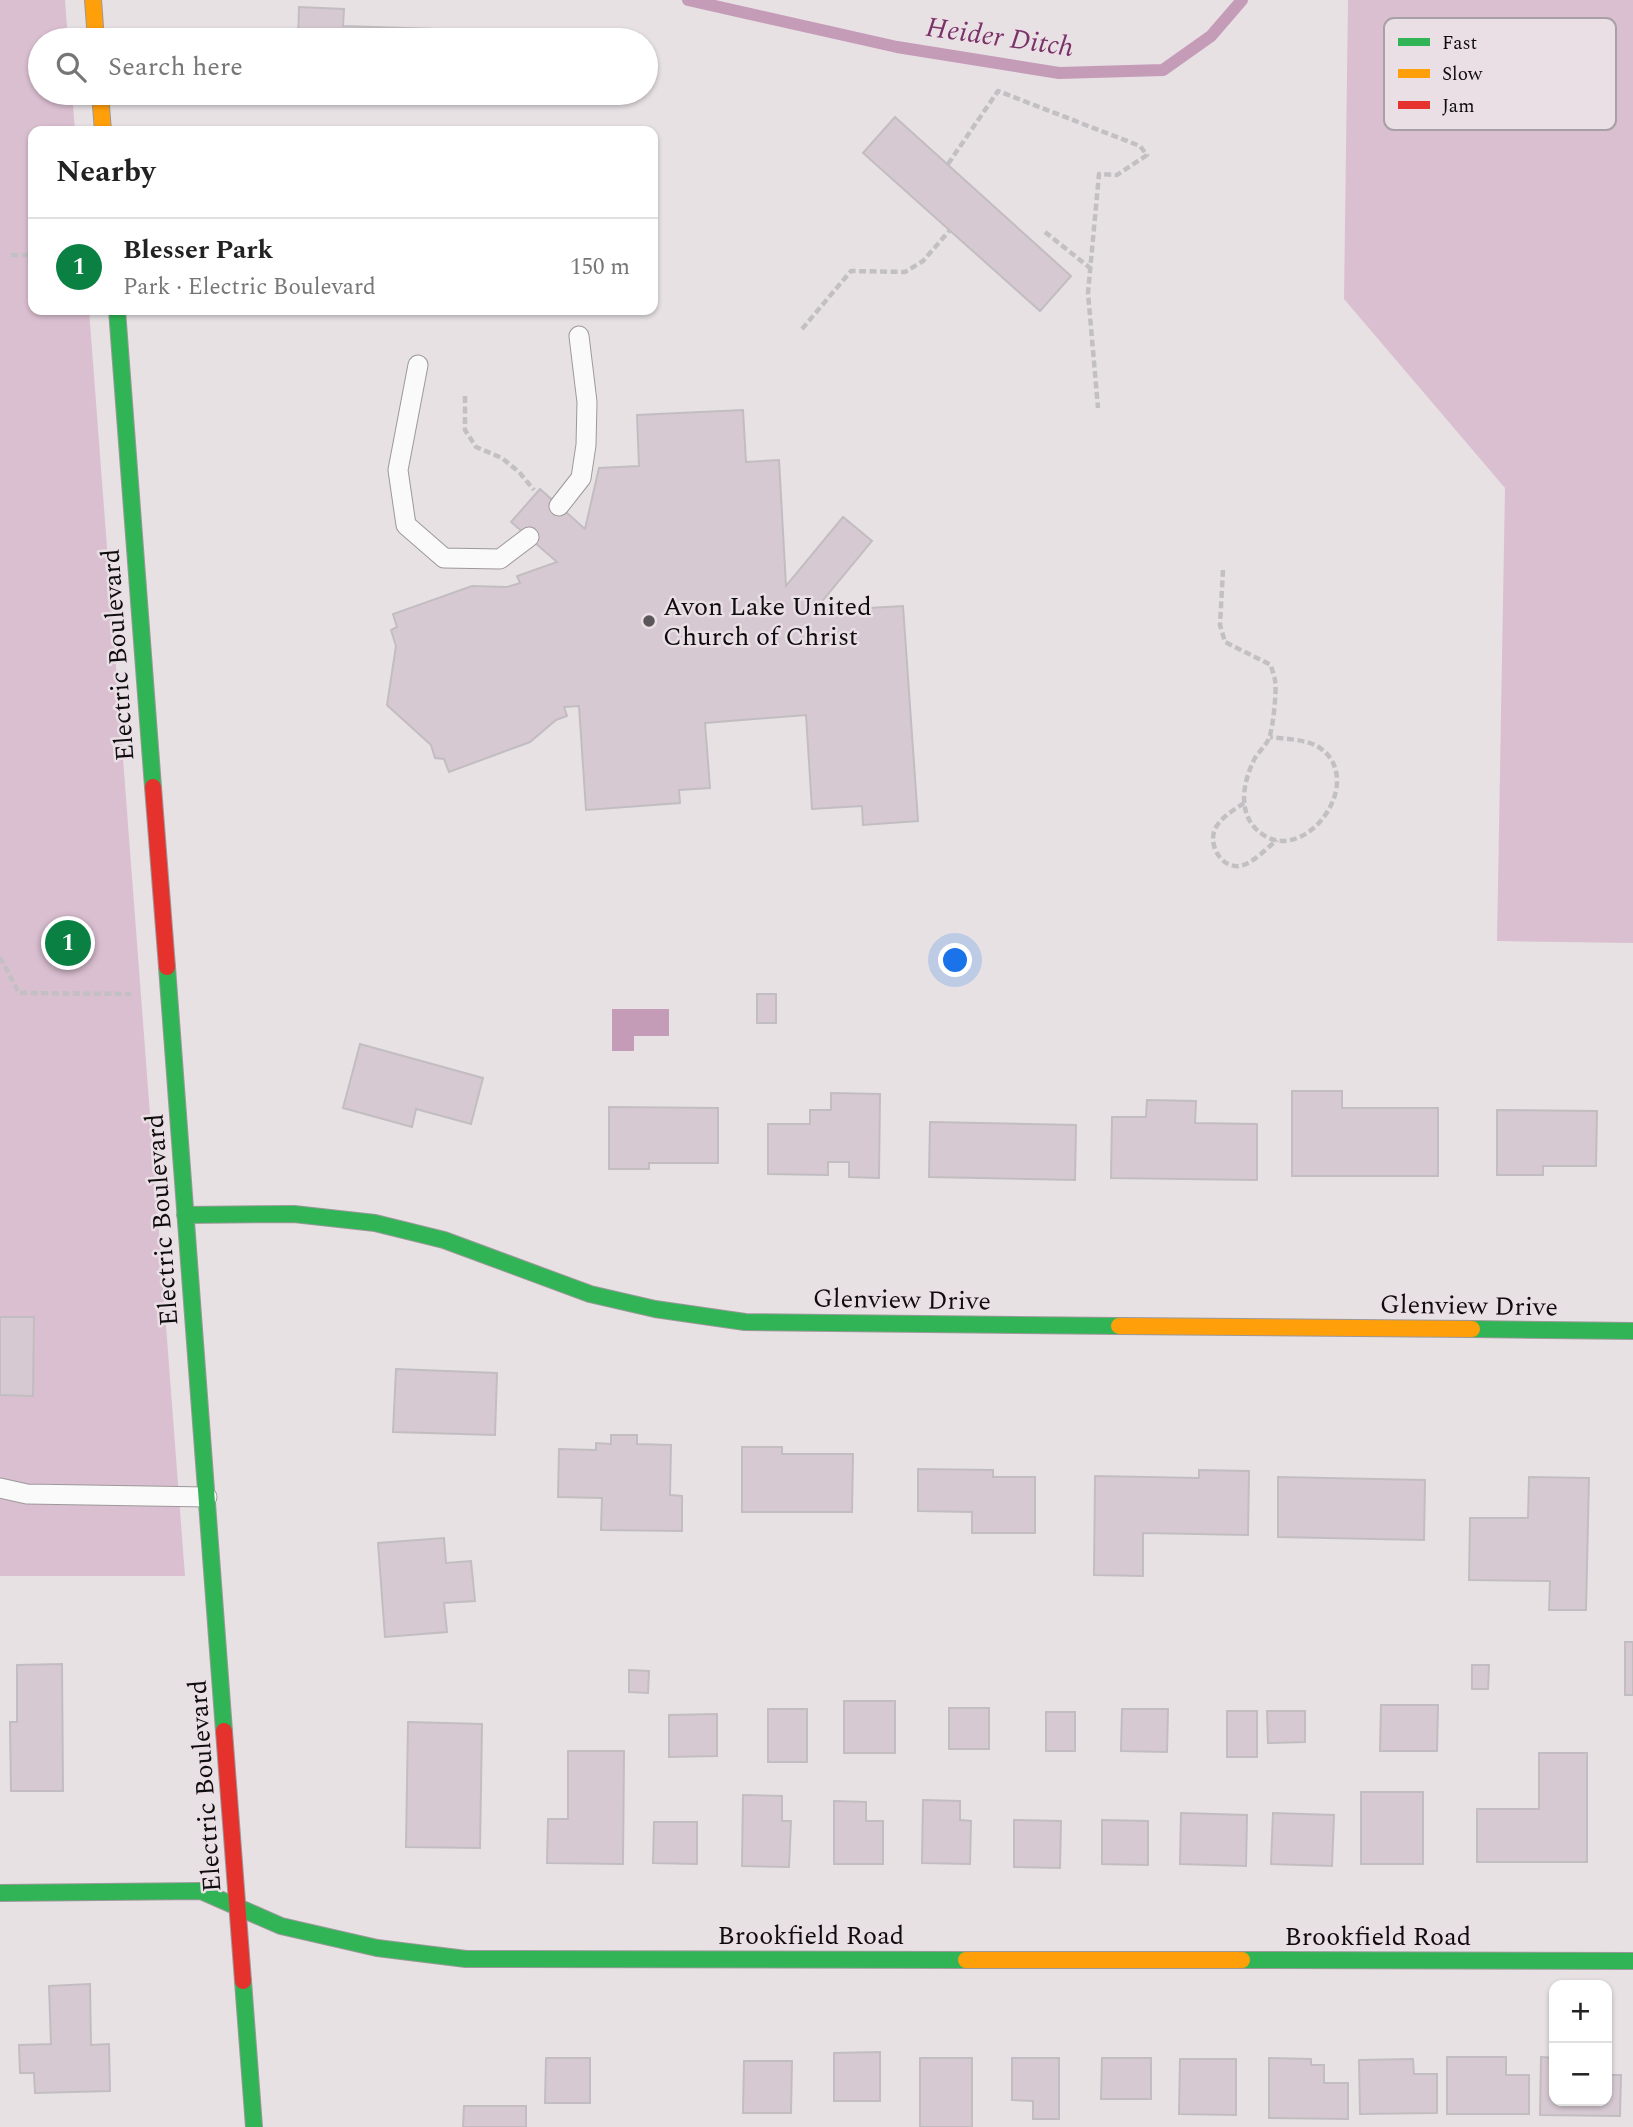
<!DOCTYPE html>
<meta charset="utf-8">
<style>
:root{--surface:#fff;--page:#f6f6f6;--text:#222;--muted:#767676;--line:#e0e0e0;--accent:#0b8043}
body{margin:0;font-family:Spectral,serif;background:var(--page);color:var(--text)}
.controls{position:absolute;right:21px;bottom:21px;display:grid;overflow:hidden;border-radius:14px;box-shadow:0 2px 5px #0004}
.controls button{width:63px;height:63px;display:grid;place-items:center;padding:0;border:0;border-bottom:2px solid var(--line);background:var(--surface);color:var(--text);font:35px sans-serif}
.you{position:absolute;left:956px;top:961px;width:24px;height:24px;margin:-18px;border:5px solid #fff;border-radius:50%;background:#1a73e8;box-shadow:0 0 0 10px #1a73e833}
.badge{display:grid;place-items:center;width:46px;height:46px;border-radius:50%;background:var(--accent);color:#fff;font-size:23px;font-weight:700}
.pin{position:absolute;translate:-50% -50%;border:4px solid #fff;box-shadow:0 2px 7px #0006}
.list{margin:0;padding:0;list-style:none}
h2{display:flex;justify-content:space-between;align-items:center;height:91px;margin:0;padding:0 28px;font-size:30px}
h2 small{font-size:23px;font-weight:400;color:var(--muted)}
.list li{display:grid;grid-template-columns:46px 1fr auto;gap:21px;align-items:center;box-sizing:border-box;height:98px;padding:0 28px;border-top:2px solid var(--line)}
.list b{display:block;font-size:26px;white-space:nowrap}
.list p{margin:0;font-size:23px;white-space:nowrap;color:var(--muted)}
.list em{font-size:23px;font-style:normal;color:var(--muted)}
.icon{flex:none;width:38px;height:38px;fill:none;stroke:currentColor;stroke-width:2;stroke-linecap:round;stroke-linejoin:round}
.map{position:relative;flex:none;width:1633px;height:2127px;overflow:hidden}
.search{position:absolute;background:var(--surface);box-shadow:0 2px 5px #0004;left:28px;top:28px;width:630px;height:77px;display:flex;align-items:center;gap:18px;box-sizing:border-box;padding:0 24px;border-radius:38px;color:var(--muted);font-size:26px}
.panel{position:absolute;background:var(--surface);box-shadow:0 2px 5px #0004;left:28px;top:126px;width:630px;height:189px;border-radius:14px}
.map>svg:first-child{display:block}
</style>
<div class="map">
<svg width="1633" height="2127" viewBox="0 0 1633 2127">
<rect width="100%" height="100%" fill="#e7e1e4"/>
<path fill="#dabfd0" d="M0 0H65L68 40H40V93H72L75 131H33V310H89L185 1576H0Z
M1348 0H1633V943L1497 941 1505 488 1344 299Z"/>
<path fill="#c59cb8" d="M612 1009H669V1036H634V1051H612Z"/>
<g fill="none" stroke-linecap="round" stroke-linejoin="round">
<path stroke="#c59cb8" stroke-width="12" d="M688 0 897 47 1059 73 1163 70 1211 36 1242 0"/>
</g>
<path fill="#d7c9d2" stroke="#c2bdc0" stroke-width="2" d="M299 7 344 9 343 26 466 30V40H298Z
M895 117 1071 276 1040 311 863 153Z
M743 410 746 462 779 460 786 586 843 517 872 541 814 611 903 606 918 821 863 825 862 806 812 809 806 715 705 723 710 788 679 790 680 803 586 810 579 706 564 707 567 716 556 720 530 742 449 772 444 759 435 758 431 745 387 705 396 646 391 630 397 627 393 614 472 586 507 587 520 583 517 576 557 562 511 522 540 489 585 529 599 468 639 466 637 415Z
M757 994H776V1023H757Z
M360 1044 483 1078 471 1124 416 1109 412 1127 343 1108Z
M1292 1091H1342V1108H1438V1176H1292Z
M831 1093 880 1094 879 1178 849 1177V1162H828V1175L768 1174V1124H810V1110H831Z
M1147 1100 1196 1101 1195 1123 1257 1124V1180L1111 1178 1112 1117H1146Z
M609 1107 718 1108V1163H649V1169H609Z
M1497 1110 1597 1111 1596 1166H1543V1175H1497Z
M930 1122 1076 1125 1075 1180 929 1177Z
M0 1317H34L33 1396 0 1395Z
M396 1369 497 1373 495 1435 393 1432Z
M611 1435H637V1444L671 1445 670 1495 682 1496V1531L601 1530 602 1498 558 1497 559 1449 596 1450V1443L611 1444Z
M742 1447H782V1454H853L852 1512H742Z
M918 1469 993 1470V1477H1035V1533H972V1512L918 1511Z
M1199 1470 1249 1471 1248 1535 1143 1533V1576L1094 1575 1095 1476 1199 1478Z
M1278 1477 1425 1480 1424 1540 1278 1537Z
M1529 1477 1589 1478 1586 1610H1549L1550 1581 1469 1580 1470 1518H1528Z
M444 1538 446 1563 471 1561 475 1601 444 1603 447 1632 385 1637 378 1543Z
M1625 1642H1633V1695H1625Z
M62 1664 63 1791H11L10 1722H17V1665Z
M1472 1665H1489L1488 1689H1472Z
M629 1670 649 1671 648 1693 629 1692Z
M844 1701H895V1753H844Z
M1381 1705H1438L1437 1751H1380Z
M949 1708H989V1749H949Z
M768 1709H807V1762H768Z
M1122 1709H1168L1167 1752 1121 1751Z
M1227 1711H1257V1757H1227Z
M1267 1711H1305V1742L1268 1743Z
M1046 1712H1075V1751H1046Z
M717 1714V1756L669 1757V1715Z
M408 1722 482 1724 480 1848 406 1847Z
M568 1751H624L623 1864 547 1863 548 1819H568Z
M1539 1753H1587V1862H1477V1809H1539Z
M1361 1792H1423V1864H1361Z
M743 1795 782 1796V1821H791L789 1867 742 1866Z
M923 1800 960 1801V1820L971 1821 970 1864 922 1863Z
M834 1801 866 1802V1821H883V1864H834Z
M1181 1813 1247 1815 1246 1866 1180 1864Z
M1273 1813 1334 1815 1332 1866 1271 1864Z
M1014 1820 1061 1821 1060 1868 1014 1867Z
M1102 1820 1148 1821V1865L1102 1864Z
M654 1822H697V1864L653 1863Z
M90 1984 91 2045 109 2044 110 2091 35 2093 34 2073H20L19 2045 51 2044 49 1986Z
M880 2052V2101H834V2053Z
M1447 2057H1506V2075H1529V2114H1447Z
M1541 2057 1554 2058V2101H1607V2075H1621L1620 2116 1540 2115Z
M546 2058H590V2103H545Z
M920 2058H972V2127H920Z
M1012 2058H1059V2119H1033V2101L1012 2100Z
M1102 2058H1151V2099H1101Z
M1269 2058 1311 2059V2065H1324V2083H1348V2119L1269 2118Z
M1180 2059H1236V2115L1179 2114Z
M1413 2059 1414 2074H1437V2113L1360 2114 1359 2060Z
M744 2061H792L791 2113H743Z
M464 2106H526V2127H463Z"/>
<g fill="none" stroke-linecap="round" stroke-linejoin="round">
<g stroke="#9c989a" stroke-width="21">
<path id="lane" d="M418 365 398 470 406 525 444 558 500 559 529 537
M559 506 581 478 586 445 587 402 579 336
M0 1488 27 1494 207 1497"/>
</g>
<g stroke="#9c989a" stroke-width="18">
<path id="fast" d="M117 310 153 787
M167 967 224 1731
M185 1215 294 1214 375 1223 444 1240 590 1294 655 1309 745 1322 1119 1326
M1472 1329 1633 1331
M0 1893 201 1891 281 1926 377 1948 466 1959 966 1960
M1242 1960 1633 1961
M243 1981 254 2127"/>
</g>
<g stroke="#9c989a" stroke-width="18">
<path id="slow" d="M93 0 96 40
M100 93 103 131
M1119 1326 1472 1329
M966 1960H1242"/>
</g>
<g stroke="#9c989a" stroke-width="18">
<path id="jam" d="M153 787 167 967
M224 1731 243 1981"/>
</g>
<path stroke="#c2c0c2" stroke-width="4.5" stroke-dasharray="7 3.5" stroke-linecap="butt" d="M948 164 998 91 1140 146 1147 155 1117 175 1099 174 1088 293 1098 408
M1045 232 1090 268
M11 255H33
M802 329 851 271 905 272 923 261 950 230
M465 396V430L476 447 502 458 519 472 534 490
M1223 570 1220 625 1225 642 1271 665C1272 670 1274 675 1275 680 1277 690 1273 729 1269 738 1266 746 1258 752 1254 760 1243 782 1238 811 1256 829 1301 874 1372 779 1317 746 1304 739 1284 739 1270 737
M1244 803C1234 810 1221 817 1215 829 1207 847 1225 874 1246 864 1257 859 1267 848 1277 840
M0 957 19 993 131 994"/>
<use href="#lane" stroke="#fbfafb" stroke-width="19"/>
<use href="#fast" stroke="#30b455" stroke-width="16"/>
<use href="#slow" stroke="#ff9f0a" stroke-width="16"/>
<use href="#jam" stroke="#e5322d" stroke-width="16"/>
</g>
<circle fill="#5b5759" stroke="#e9dfe5" stroke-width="2.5" cx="649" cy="621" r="7"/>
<g text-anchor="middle" stroke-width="5" stroke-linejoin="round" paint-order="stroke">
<g font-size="26" fill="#0f0c0e" stroke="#e9dfe5" text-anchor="start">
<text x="663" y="615">Avon Lake United<tspan x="663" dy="30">Church of Christ</tspan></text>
</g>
<g font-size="26" fill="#0f0c0e" stroke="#e9dfe5">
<text transform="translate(117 655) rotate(-94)" y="9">Electric Boulevard</text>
<text transform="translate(161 1220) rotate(-94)" y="9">Electric Boulevard</text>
<text transform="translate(902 1299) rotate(1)" y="9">Glenview Drive</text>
<text transform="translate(1469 1305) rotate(1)" y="9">Glenview Drive</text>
<text transform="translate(204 1786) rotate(-94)" y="9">Electric Boulevard</text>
<text x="811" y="1944">Brookfield Road</text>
<text x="1378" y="1945">Brookfield Road</text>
</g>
<g font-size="28" font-style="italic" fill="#793367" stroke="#e9dfe5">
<text transform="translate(1000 36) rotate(8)" y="10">Heider Ditch</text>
</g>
</g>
<rect x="1384" y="18" width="232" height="112" rx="10" fill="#e9dfe5" stroke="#a8a0a4" stroke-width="2"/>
<rect x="1398" y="38" width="32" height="8" fill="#30b455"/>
<rect x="1398" y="69" width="32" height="9" fill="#ff9f0a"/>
<rect x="1398" y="101" width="32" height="8" fill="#e5322d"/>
<g font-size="19" fill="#0f0c0e">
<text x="1442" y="49">Fast</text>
<text x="1442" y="80">Slow</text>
<text x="1442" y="112">Jam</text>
</g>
</svg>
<div class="controls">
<button>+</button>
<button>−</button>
</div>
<div class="you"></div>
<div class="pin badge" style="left:68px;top:943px">1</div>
<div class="search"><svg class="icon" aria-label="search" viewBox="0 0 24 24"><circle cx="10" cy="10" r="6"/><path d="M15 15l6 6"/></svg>Search here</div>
<section class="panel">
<h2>Nearby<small></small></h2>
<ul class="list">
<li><span class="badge">1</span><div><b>Blesser Park</b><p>Park · Electric Boulevard</p></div><em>150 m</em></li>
</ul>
</section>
</div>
